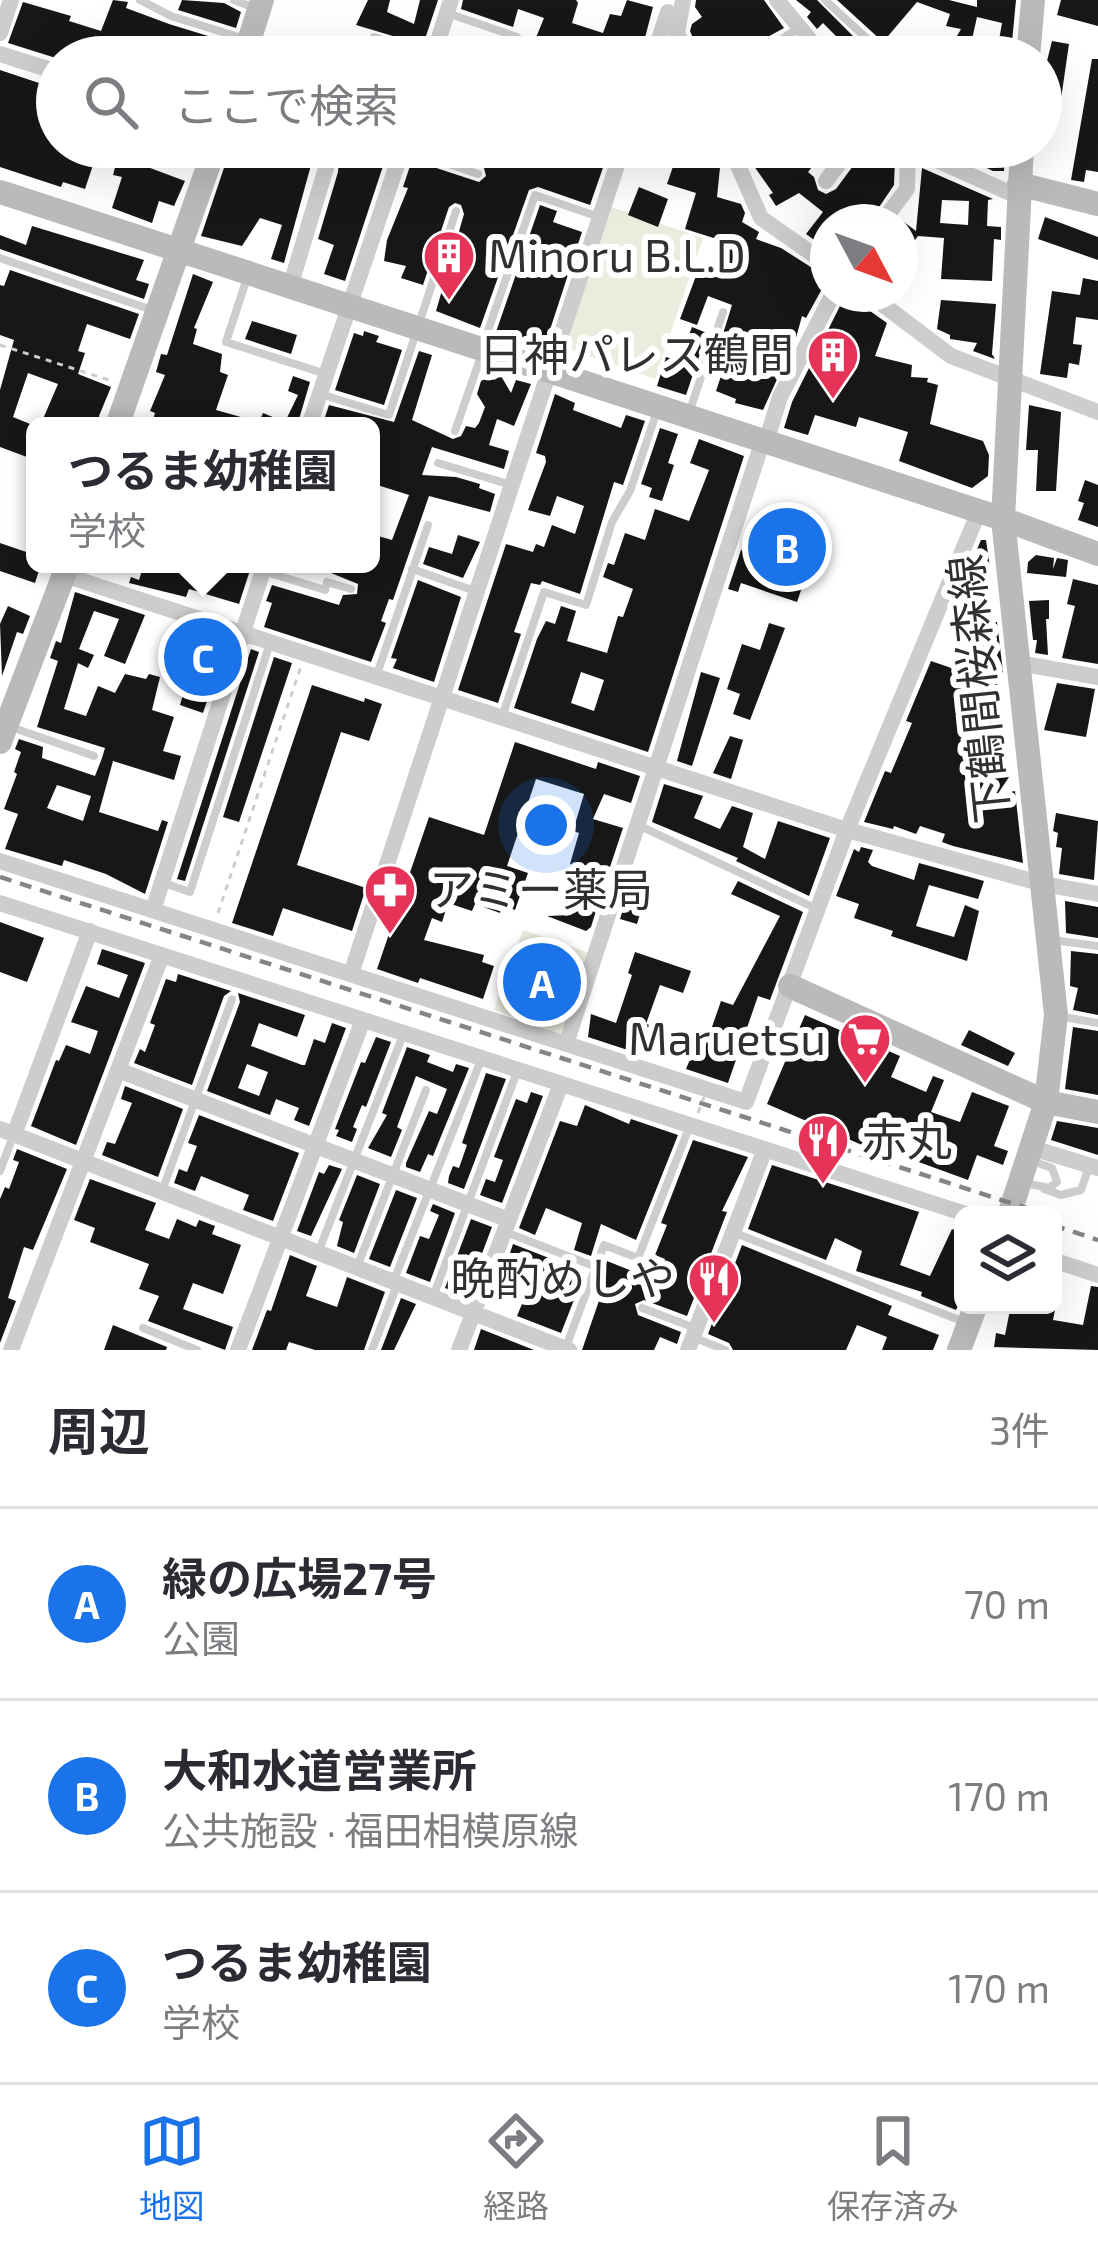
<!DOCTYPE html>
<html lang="ja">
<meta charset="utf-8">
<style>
:root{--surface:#fff;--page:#f7f7f7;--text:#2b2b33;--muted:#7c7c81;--line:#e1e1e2;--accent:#1a73e8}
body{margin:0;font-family:"Exo 2","Noto Sans JP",sans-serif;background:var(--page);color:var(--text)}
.controls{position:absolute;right:36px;bottom:36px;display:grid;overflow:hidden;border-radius:18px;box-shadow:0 12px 48px #0002}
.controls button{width:108px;height:108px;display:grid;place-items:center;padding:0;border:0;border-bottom:3px solid var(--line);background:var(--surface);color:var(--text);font:60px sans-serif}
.compass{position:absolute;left:810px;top:204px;width:108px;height:108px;border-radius:50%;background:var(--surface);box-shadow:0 12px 48px #0002;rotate:131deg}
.you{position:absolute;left:546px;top:825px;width:42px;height:42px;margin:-30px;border:9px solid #fff;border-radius:50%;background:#1a73e8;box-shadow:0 0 0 18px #1a73e833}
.badge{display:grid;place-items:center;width:78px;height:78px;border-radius:50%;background:var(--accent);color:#fff;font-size:39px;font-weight:700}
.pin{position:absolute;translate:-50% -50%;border:6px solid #fff;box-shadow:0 3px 12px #0006}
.popup{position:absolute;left:26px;top:417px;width:354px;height:156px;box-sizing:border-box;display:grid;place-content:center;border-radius:18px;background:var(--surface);filter:drop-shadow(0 3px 9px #0005);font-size:39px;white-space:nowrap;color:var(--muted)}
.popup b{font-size:45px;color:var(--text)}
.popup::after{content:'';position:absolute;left:50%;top:100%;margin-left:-24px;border:24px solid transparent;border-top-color:var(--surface)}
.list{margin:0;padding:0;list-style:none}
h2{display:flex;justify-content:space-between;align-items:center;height:156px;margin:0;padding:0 48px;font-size:51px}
h2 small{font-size:39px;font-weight:400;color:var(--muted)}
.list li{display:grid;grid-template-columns:78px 1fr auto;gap:36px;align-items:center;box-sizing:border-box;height:192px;padding:0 48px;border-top:3px solid var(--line)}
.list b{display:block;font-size:45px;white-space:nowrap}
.list p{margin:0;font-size:39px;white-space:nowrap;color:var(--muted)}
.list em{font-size:39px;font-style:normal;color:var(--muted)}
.icon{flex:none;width:66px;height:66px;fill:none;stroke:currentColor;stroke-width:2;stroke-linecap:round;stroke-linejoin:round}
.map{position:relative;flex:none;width:1098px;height:1350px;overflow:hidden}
.search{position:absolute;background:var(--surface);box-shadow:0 12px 48px #0002;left:36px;right:36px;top:36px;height:132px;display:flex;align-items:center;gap:30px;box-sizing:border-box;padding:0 42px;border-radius:66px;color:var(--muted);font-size:45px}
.sheet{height:732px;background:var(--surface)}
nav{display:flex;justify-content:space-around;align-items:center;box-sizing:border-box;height:168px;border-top:3px solid var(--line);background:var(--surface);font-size:33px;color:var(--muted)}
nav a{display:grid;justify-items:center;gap:6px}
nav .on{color:var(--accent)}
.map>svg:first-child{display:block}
</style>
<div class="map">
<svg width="1098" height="1350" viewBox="0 0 1098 1350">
<rect width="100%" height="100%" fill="#fff"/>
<path fill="#e8edde" d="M611 207 703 238 655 379 563 347Z
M523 930 589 953 560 1034 494 1010Z"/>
<path fill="#171717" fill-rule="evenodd" d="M113 0 128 2 126 8 169 24 231 43 228 57H203L177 48 174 57H106L108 53 80 44 76 57 56 58 8 43 23 2 71 16 69 21 101 31Z
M182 0 224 3 241 12 236 28 178 10Z
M368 0H390L387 12 414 24 420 0H438L423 45 356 25Z
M463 0H576L578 3 572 23 603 33 610 14 621 16 627 0 653 7 640 57H585L588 42 580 37 573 41 568 57H528L544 18 518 9 513 27 461 9Z
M696 0H764L784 28 742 51 747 57H701L690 31 692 24 702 17 695 7Z
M796 0H817L872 55 837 57 832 47 838 38 823 23 817 29 807 17 811 12Z
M837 0H949L977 7V0H1016L1012 42 999 40 1002 23 977 17 968 57H945L961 29 946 26 950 14 917 2 883 42Z
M1061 0H1098V26L1057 15Z
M1052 41 1069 44 1060 106 1042 105V81Z
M1092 59H1098V172L1086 170 1084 182 1071 180Z
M0 70 57 89V147H94L91 158 95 159 85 189 63 182 61 187 0 167Z
M231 147H262L277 152 278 147H316L284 263 271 259 282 225 260 218 242 246 201 236Z
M340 147H358L386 157 345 281 324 274 334 245 318 239 338 172Z
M498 147H579L606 159 590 205 538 187 529 190 480 328 436 311 464 214 461 205 455 203 449 207 423 285 401 278 406 266 384 261 387 240 408 188 403 187 412 160 479 182 486 176 484 168 488 155 495 157Z
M758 147H775L782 160 795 147H828L808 172 814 177 818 190 826 194 836 189 867 147H881L895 158 894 185 869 222H828V229L817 242 806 234 823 212 799 193 776 206 769 195 773 193 751 162 762 156Z
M943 147H986L1005 152 1004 171H993Z
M678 152 708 161 709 154 721 158 717 197 741 204 745 213 742 222 759 232 756 239 781 248 828 278 806 318 802 316 796 338 763 410 735 403 736 399 716 391 723 370 713 366 732 305 708 296 697 325 680 319 700 265 713 270 720 247V240L685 229 696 193 667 184Z
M118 156 185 181 174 206 159 201 152 223 112 208 122 177 113 175Z
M922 168 993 199 988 200 987 226 1001 227V240L994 239 992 281 941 279 944 238 918 236 900 260V219L916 231ZM942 200 969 201 968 225 940 223Z
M639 187 668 199 658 227 628 215Z
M540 205 557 211 553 222 582 232 544 348 496 332Z
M1045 217 1098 237V260L1038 239Z
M32 226 144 260 136 280 149 284 144 299 0 249V235L26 245Z
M10 270 139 314 130 339 87 324 78 351 85 353 78 374 111 387 99 416 101 426H40L58 384 28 373 13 417 35 426V460L0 447V390L14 340 0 335V285L4 286Z
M193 274 213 282 194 328 197 329 193 344 222 354 220 372 228 375 216 410 259 422 263 413 285 422 298 395 288 391 293 376 310 382 297 426H151L155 413 150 411 165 375 156 372 161 354 167 355Z
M1083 278 1098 281V320L1076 317 1073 344 1082 345 1079 365 1069 363 1067 378 1040 374 1052 291 1080 295Z
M846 294 857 298V307L870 311 887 323 875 356 912 365 911 377 928 378 927 382 938 385 930 424 983 441 989 455 988 476 972 488 899 461 908 432 859 417 856 427 815 415 808 435 784 428 792 402Z
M941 300 996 304 992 354 995 359 973 351 977 343 950 339V335L937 329Z
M252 321 297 335 291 354 245 339Z
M692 327 707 333 686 395 657 386 666 357 679 361Z
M364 331 379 336 376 342 402 350 384 405 335 390 354 333 363 336Z
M419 351 432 355 412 420 453 439 461 436 466 426 475 428 479 423 485 407 477 394 481 381 491 376 494 380 501 376 511 393 516 380 531 384 514 426 497 419 489 445 509 451 504 469 432 447 422 475 456 477 480 484 479 488 495 494 490 512 429 496 393 600 389 599 381 621 386 623 371 662 264 627 272 603 266 601 272 585 339 605 343 595 357 594 358 584 309 564 371 567V534L392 540 409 495 371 483V426H322L329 405 394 422Z
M555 394 575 403 573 410 621 428 626 415 645 421 623 485 614 482 580 594 542 581 540 585 531 583 514 632 521 634 498 703 458 690 506 544 533 552 536 544 544 547 552 525 575 534 584 506 557 496 550 516 528 510 546 462 545 456 536 453Z
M1029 405 1061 412 1056 491H1036L1038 450H1026Z
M660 428 678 434 668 463 674 465 662 501 649 497 652 488 641 484Z
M699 439 744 456 648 752 514 708 537 639 546 621 555 624 561 606 576 611 567 641 607 653 618 616 623 617 633 589 603 577 608 563 614 565 625 533 645 540 655 509 689 521 709 470 690 463ZM581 672 604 680 594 711 571 703Z
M1085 480 1098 485V527L1078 520 1084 503 1078 501Z
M769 517 820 534 797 602 741 583 738 592 728 589 741 550 756 555Z
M458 535 480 542 463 578 423 564 429 547 452 554Z
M981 540H986L990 567 983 568 990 622H997L1003 672 991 698 982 694 958 750 1009 777 997 795 1015 791 1023 863 953 846 942 842 945 834 920 826 916 834 894 826 893 829 864 822 885 771 891 773 912 723 906 721 931 661 966 673 974 652 966 575Z
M0 543 35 555V564H41L35 583 0 571Z
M1036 555 1054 558 1053 569 1057 558 1068 560 1066 577 1027 573 1028 562Z
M144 564H252L239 604 189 589 186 597 129 583 131 577 139 580Z
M1073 579 1098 585V664L1062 658 1075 606 1067 604Z
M418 580 461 597 434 682 393 668 397 659 391 658Z
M75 592 145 615 125 664 104 656 119 619 94 611 79 649 94 655 88 668 78 663 64 709 86 716 98 686 115 693 125 674 146 679 149 674 160 677 152 710 174 717 163 751 181 756 174 780 113 761 99 812 158 831 162 820 168 822 145 894 106 874 64 860 62 866 5 849 18 814 4 809 17 774 14 772 21 752 15 749 19 739 43 747 42 758 95 776 102 758 105 748 37 727 58 661 50 658 56 641 61 643ZM57 785 91 796 83 821 47 808Z
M1049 600V619H1046L1048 655 1035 653 1037 640H1033L1029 601Z
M8 606 30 616 23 634 17 632 2 676 0 624Z
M769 623 785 628 750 720 733 714 740 694 727 689 742 644 760 650Z
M201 633 227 641 203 713 180 705Z
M251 649 259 652 185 881 177 879Z
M274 657 292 663 239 822 223 817Z
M701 672 720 678 692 766 677 761Z
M1057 683 1095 689 1086 737 1044 730Z
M312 685 364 702 365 698 382 704 369 741 341 732 297 865 366 888 352 931 283 908 273 936 232 923Z
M730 736 743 740 731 779 713 773Z
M515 742 596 769 598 762 640 776 631 803 604 794 593 819 623 828 609 870 605 872 595 865 588 893 600 898 591 927 586 931 547 916 571 915 578 896 570 894 578 867 570 864 579 833 573 831 584 794 536 779 507 866 528 873 515 910 502 905 500 913 475 904 472 911 448 903 442 922 432 918 424 940 484 955 482 962 494 966 483 999 420 978 418 983 377 969 429 817 484 835Z
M664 784 703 796 694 818 720 829 732 806 753 813 743 847 765 859 778 821 830 838 809 896 736 861 738 858 652 822Z
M1056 813 1098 821 1094 880 1059 874 1062 848 1056 847 1058 833 1053 831Z
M861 847 873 850 868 862 872 866 914 880 919 863 984 881 978 899 929 885 916 926 954 937 965 905 979 911 967 961 891 936 893 931 854 918 859 904 836 896 854 849 859 852Z
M634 875 650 880 637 924 620 919Z
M738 881 803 912 770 1000 758 996 728 1083 686 1069 691 1057 685 1055 689 1044 704 1050 721 1001 733 1005 780 916 731 894Z
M1065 901 1098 907V938L1066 933Z
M0 922 44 938 27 982 0 972Z
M102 949 145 963 76 1145 31 1126 56 1060 59 1061 66 1045 90 1054 98 1031 71 1022 86 986 119 998 128 975 97 964Z
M1071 951 1098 954V1015L1073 1010 1078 988 1070 986Z
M635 952 691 971 683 993 660 985 646 1024 656 1027 646 1056 588 1037 591 1014 616 1023 632 975 628 973Z
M178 974 231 991 224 996 192 1085 134 1063 140 1049 145 1052 155 1025 150 1023 166 979 176 982Z
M238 993 305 1015 297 1037 259 1023 251 1046 302 1065H305L314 1039 325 1043 332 1023 346 1028 309 1126 294 1120 299 1108 276 1099 270 1115 207 1091 240 1002ZM247 1064 268 1072 259 1096 238 1088Z
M805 1015 900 1056 891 1077 926 1092 933 1076 944 1080 931 1112 960 1122 972 1092 1009 1106 994 1146 1008 1151 1003 1165 977 1155 968 1180 916 1161 928 1130 904 1122 897 1139 869 1128 862 1145 767 1104Z
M1073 1027 1098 1031V1095L1065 1089Z
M969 1030 1015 1053 1008 1066 961 1045Z
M376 1037 391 1042 366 1107 362 1105 353 1127 357 1129 352 1142 336 1136 339 1130 335 1129 361 1062 365 1063Z
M407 1047 430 1055 427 1062 453 1072 456 1064 469 1068 433 1156 428 1154 420 1172 406 1167V1163L429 1111 437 1114 447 1089 416 1076 397 1127 402 1130 391 1157 368 1148 387 1115 382 1113Z
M486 1073 506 1079 464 1189 448 1183 449 1176 453 1166 459 1168 467 1145 462 1143Z
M125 1086 183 1109 158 1177 102 1155 107 1142 115 1144 132 1103 121 1099Z
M531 1092 543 1096 502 1203 480 1195 486 1179 495 1182 503 1160 494 1157 516 1099 527 1103Z
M585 1105 629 1124 631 1119 678 1135 636 1240 601 1224 591 1256 574 1250 582 1223 546 1208 535 1235 519 1228 560 1121 577 1126Z
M199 1115 299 1153 273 1221 243 1210 249 1195 201 1176 195 1191 174 1183 179 1169 187 1172 197 1146 188 1143Z
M1057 1121 1098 1128V1155L1051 1140Z
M693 1140 748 1157 722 1211 727 1212 687 1316 644 1300 635 1304 638 1315 681 1332 677 1344 660 1337 654 1350H582L603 1289 597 1287 607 1261 632 1271 628 1281 654 1289 665 1259 655 1255 667 1225 661 1223Z
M17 1149 67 1169 33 1250 24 1247 8 1298 16 1301 0 1343V1199L5 1187 9 1189 19 1162 13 1160Z
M329 1165 342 1169 311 1236 297 1231 319 1172 324 1174Z
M772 1165 919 1212 900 1265 930 1276 952 1229 963 1234V1295L956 1310 921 1296 922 1292 856 1271 862 1251 835 1238 826 1260 748 1229Z
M357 1175 380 1184 354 1253 337 1246 343 1222 339 1220Z
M90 1179 156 1203 145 1230 169 1239 177 1219 196 1227 199 1220 215 1226 212 1234 241 1245 223 1294 193 1283 183 1309 233 1327 225 1350 148 1321 159 1296 139 1289 149 1264 90 1242 95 1228 74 1220Z
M396 1190 417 1198 390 1267 369 1259Z
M433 1204 455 1213 430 1282 406 1273 420 1236 429 1239 439 1215 430 1211Z
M471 1219 492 1227 466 1296 445 1288Z
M513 1244 585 1272 561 1333 517 1316 531 1282 524 1280 531 1265 509 1256Z
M742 1245 892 1306 888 1315 939 1335 933 1350H882L887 1337 857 1325 846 1350H733L729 1343 708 1334Z
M290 1255 317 1266 306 1296 337 1307 347 1277 385 1292 364 1350H315L289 1342 286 1350H252L267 1310 271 1311Z
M1091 1286 1098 1287V1350L994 1347 996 1333 1005 1335 1011 1305H1056L1053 1320 1083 1325Z
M401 1298 416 1304 394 1350H381Z
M113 1325 167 1347 166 1350H104Z
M481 1329 534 1350H474Z"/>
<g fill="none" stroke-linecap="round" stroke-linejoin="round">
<path stroke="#cdcdcd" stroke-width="3" stroke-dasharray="6 6" stroke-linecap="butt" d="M0 345 112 381
M218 913 301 666"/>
<path stroke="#cdcdcd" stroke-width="8" d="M140 0 171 16 245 39
M234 0 252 7
M825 0 887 57
M447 13 517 37
M437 49 462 57
M367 57 374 37 432 57
M576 57 580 45
M755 57 797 29
M405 149 478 174
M0 258 152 310
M248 275 226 342 326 374
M483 345 535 195 599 217
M320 394 389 415 456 211
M689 413 723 312
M455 431 482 353
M438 463 511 485
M412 569 475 591
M263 571 325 590 327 582 351 589
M377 674 428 525
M502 717 544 592 586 605 612 522 630 491 656 414
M11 727 94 756
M640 826 817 909
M161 882 190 892 270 643
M1052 940 1098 946
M1058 1016 1098 1023
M0 1171 13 1136
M1025 1183 1049 1188 1057 1182 1052 1168 1029 1160
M1044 1189 1061 1195 1081 1190 1089 1167
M162 1191 232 999
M508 1233 596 1267
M735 1233 967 1323
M319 1250 403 1035
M357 1267 426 1090
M394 1280 481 1060
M433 1297 517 1072
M642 1308 695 1328
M143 1328 197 1350
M693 1337 725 1350
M566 1347 604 1245 638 1258 689 1128
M372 1350 397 1285"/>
<path stroke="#cdcdcd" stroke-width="16" d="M683 0 677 33 688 57
M777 0 824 57
M0 33 11 0
M0 54 57 72
M433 57 451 0
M653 57 668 12
M730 147 761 218 828 265
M907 147 1019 197
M826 181 851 147
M882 222 907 189 908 149
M290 287 326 168
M869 294 951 356 1098 412
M309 426 403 147
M766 442 780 397 833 294
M64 575 847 830 1043 884 1098 894
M1019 663 1098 677
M0 861 746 1102 847 830 979 511
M0 903 969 1215
M153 910 265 564
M351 974 623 147
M566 1044 763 440
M118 1070 509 1220
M0 1129 569 1350
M14 1135 90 931
M1032 1148 1098 1168
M1053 1260 1098 1275
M11 1350 162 955
M238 1350 363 1020
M459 1350 561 1084
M688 1350 765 1149"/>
<path stroke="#bababa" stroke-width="24" d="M244 57 262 0
M1028 57 1033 0
M1019 184 1098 204
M0 192 1003 519 1098 554
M117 426 215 147
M0 742 68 564
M790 986 1046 1102 1098 1112
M1009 1215 1046 1102 1056 1015 1003 519 1022 147
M959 1350 976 1305"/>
<path stroke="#858585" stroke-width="4.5" stroke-dasharray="12 9" stroke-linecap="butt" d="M0 877 1048 1215
M1053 1225 1098 1240"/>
<path stroke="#cdcdcd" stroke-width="3" stroke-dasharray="6 6" stroke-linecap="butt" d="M698 1113 704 1097"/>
</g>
<defs>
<g id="building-pin" transform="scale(2.7)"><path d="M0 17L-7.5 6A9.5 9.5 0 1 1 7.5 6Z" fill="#e53457" stroke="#fff"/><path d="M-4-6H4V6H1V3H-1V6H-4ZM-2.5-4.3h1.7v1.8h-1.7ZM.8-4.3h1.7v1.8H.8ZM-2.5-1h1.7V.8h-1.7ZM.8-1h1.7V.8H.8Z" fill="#fff"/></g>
<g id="pharmacy-pin" transform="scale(2.7)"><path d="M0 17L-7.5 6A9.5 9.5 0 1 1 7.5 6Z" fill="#e53457" stroke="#fff"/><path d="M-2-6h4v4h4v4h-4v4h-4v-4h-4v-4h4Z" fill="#fff"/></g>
<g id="supermarket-pin" transform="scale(2.7)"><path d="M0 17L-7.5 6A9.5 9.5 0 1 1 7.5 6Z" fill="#e53457" stroke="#fff"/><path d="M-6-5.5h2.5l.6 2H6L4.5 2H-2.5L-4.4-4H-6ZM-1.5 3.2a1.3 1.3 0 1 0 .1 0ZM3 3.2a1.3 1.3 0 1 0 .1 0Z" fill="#fff"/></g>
<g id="restaurant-pin" transform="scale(2.7)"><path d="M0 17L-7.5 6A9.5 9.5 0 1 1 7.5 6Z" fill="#e53457" stroke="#fff"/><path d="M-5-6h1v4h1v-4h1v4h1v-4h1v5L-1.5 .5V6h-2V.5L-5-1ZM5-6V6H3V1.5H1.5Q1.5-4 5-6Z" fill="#fff"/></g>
</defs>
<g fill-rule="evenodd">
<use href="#building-pin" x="449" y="256"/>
<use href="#building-pin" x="833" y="355"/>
<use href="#pharmacy-pin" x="390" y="890"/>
<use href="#supermarket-pin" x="865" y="1039"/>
<use href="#restaurant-pin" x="823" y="1140"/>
<use href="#restaurant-pin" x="714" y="1279"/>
</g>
<g text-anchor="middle" stroke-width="12" stroke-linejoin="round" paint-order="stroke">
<g font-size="45" fill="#303030" stroke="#fff" text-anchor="start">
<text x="488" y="272">Minoru B.L.D</text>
<text x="794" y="371" text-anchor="end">日神パレス鶴間</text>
<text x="429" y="906">アミー薬局</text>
<text x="826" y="1055" text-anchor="end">Maruetsu</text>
<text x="862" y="1156">赤丸</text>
<text x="675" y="1295" text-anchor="end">晩酌めしや</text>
</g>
<g font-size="45" fill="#303030" stroke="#fff">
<text transform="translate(979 689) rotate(-96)" y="16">下鶴間桜森線</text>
</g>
</g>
</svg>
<div class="controls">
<button><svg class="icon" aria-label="layers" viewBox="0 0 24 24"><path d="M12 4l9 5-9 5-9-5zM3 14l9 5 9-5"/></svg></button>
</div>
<svg class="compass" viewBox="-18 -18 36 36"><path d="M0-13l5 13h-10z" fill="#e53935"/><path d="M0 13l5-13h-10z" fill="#7c7c81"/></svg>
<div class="you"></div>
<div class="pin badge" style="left:542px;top:982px">A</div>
<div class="pin badge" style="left:787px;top:547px">B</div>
<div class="pin badge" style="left:203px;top:657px">C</div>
<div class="popup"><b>つるま幼稚園</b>学校</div>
<div class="search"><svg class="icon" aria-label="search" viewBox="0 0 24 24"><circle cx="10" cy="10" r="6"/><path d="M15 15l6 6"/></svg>ここで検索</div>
</div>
<section class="sheet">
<h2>周辺<small>3件</small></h2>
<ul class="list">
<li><span class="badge">A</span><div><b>緑の広場27号</b><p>公園</p></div><em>70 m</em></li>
<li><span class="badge">B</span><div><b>大和水道営業所</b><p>公共施設 · 福田相模原線</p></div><em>170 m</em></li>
<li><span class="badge">C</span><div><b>つるま幼稚園</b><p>学校</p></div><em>170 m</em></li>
</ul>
</section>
<nav>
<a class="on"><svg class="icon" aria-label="map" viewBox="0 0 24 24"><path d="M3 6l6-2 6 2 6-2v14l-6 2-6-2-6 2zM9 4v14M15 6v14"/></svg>地図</a>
<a><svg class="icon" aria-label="directions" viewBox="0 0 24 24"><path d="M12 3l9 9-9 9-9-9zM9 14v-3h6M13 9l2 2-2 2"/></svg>経路</a>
<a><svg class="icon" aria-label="saved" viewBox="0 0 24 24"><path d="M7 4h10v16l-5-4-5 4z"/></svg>保存済み</a>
</nav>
